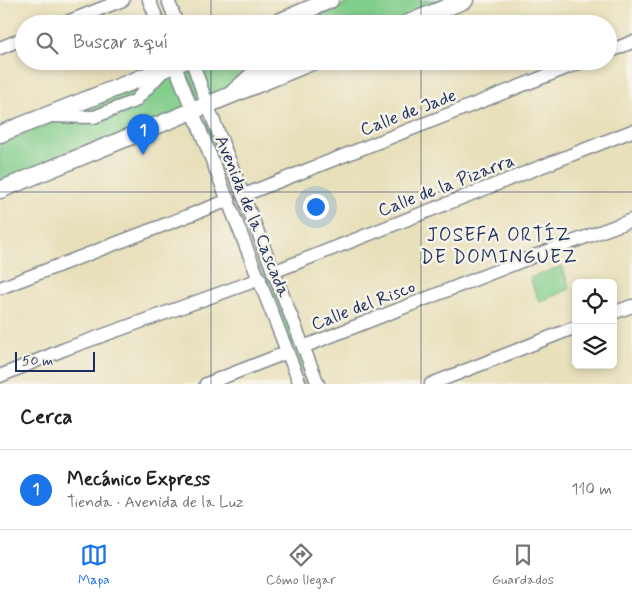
<!DOCTYPE html>
<html lang="es">
<meta charset="utf-8">
<style>
:root{--surface:#fff;--page:#f6f6f6;--text:#202124;--muted:#757577;--line:#e0e0e0;--accent:#1a73e8}
body{margin:0;font-family:Mynerve,sans-serif;background:var(--page);color:var(--text)}
.controls{position:absolute;right:15px;bottom:15px;display:grid;overflow:hidden;border-radius:8px;box-shadow:0 2px 8px #0003}
.controls button{width:45px;height:45px;display:grid;place-items:center;padding:0;border:0;border-bottom:1px solid var(--line);background:var(--surface);color:var(--text);font:25px sans-serif}
.scale{position:absolute;left:15px;bottom:12px;width:80px;box-sizing:border-box;padding-left:5px;border:2px solid #1b2f5e;border-top:0;font-size:14px;line-height:18px;white-space:nowrap;color:#1b2f5e;-webkit-text-stroke:4px #f7f3e8;paint-order:stroke}
.you{position:absolute;left:315px;top:206px;width:18px;height:18px;margin:-12px;border:4px solid #fff;border-radius:50%;background:#1a73e8;box-shadow:0 0 0 8px #1a73e833}
.badge{display:grid;place-items:center;width:32px;height:32px;border-radius:50%;background:var(--accent);color:#fff;font-size:16px;font-weight:700}
.pin{position:absolute;translate:-50% -41px;filter:drop-shadow(0 1px 2px #0008)}
.pin::after{content:'';position:absolute;top:26px;width:18px;height:15px;background:inherit;clip-path:polygon(0 0,100% 0,50% 100%)}
.list{margin:0;padding:0;list-style:none}
h2{display:flex;justify-content:space-between;align-items:center;height:65px;margin:0;padding:0 20px;font-size:21px}
h2 small{font-size:16px;font-weight:400;color:var(--muted)}
.list li{display:grid;grid-template-columns:32px 1fr auto;gap:15px;align-items:center;box-sizing:border-box;height:80px;padding:0 20px;border-top:1px solid var(--line)}
.list b{display:block;font-size:19px;white-space:nowrap}
.list p{margin:0;font-size:16px;white-space:nowrap;color:var(--muted)}
.list em{font-size:16px;font-style:normal;color:var(--muted)}
.icon{flex:none;width:28px;height:28px;fill:none;stroke:currentColor;stroke-width:2;stroke-linecap:round;stroke-linejoin:round}
.map{position:relative;flex:none;width:632px;height:384px;overflow:hidden}
.search{position:absolute;background:var(--surface);box-shadow:0 2px 8px #0003;left:15px;right:15px;top:15px;height:55px;display:flex;align-items:center;gap:12px;box-sizing:border-box;padding:0 18px;border-radius:28px;color:var(--muted);font-size:19px}
.sheet{height:145px;background:var(--surface)}
nav{display:flex;justify-content:space-around;align-items:center;box-sizing:border-box;height:70px;border-top:1px solid var(--line);background:var(--surface);font-size:14px;color:var(--muted)}
nav a{display:grid;justify-items:center;gap:2px}
nav .on{color:var(--accent)}
.map>svg:first-child{display:block}
</style>
<div class="map">
<svg width="632" height="384" viewBox="0 0 632 384">
<rect width="100%" height="100%" fill="#f7f3e8"/>
<filter id="ink" filterUnits="userSpaceOnUse"><feTurbulence type="fractalNoise" baseFrequency=".02" numOctaves="2"/><feDisplacementMap in="SourceGraphic" scale="10" xChannelSelector="R" yChannelSelector="G"/><feConvolveMatrix kernelMatrix="1 2 1 2 8 2 1 2 1" color-interpolation-filters="sRGB"/></filter>
<filter id="wash" filterUnits="userSpaceOnUse"><feTurbulence type="fractalNoise" baseFrequency=".0096" numOctaves="4" result="noise"/><feDisplacementMap in="SourceGraphic" scale="20" xChannelSelector="R" yChannelSelector="G"/><feGaussianBlur stdDeviation="1.12" result="paint"/><feColorMatrix in="noise" values="0 0 0 0 0 0 0 0 0 0 0 0 0 0 0 0 0 1.4 0 .05"/><feComposite in="paint" operator="in"/></filter>
<g filter="url(#wash)">
<rect width="100%" height="100%" fill="#e8e0bb"/>
<path fill="#81cd8b" stroke="#4e7e74" d="M355 0H448L391 24H297Z
M204 61H300L175 113 0 180V143Z
M211 121 314 384H306L203 125Z
M562 266 570 289 539 302 530 278Z"/>
</g>
<g filter="url(#ink)">
<g fill="none" stroke-linecap="round" stroke-linejoin="round">
<g stroke="#82888c" stroke-width="15">
<path id="minor" d="M149 0 159 24
M168 0 177 24
M62 24 123 0
M0 48 24 38
M608 52 632 42
M173 61 300 384
M192 61 207 104 318 384
M231 92 250 75 283 61
M49 116 94 117 135 101 163 71
M244 195 584 61
M273 272 632 131
M0 288 229 200
M613 313 632 306
M303 347 537 255 632 220
M0 376 65 349 260 279
M206 384 288 352
M431 384 576 327"/>
</g>
<g stroke="#82888c" stroke-width="19">
<path id="major" d="M274 24 330 0
M406 24 465 0
M0 134 184 61
M0 190 314 61"/>
</g>
<use href="#minor" stroke="#fff" stroke-width="12"/>
<use href="#major" stroke="#fff" stroke-width="16"/>
</g>
</g>
<path fill="none" stroke="#1b2f5e" stroke-width="1" stroke-opacity="0.55" d="M211 0V24M421 0V24M211 61V384M421 61V384M0 192H632"/>
<g text-anchor="middle" stroke-width="5" stroke-linejoin="round" paint-order="stroke">
<g font-size="18" fill="#1b2f5e" stroke="#f7f3e8">
<text transform="translate(408 112) rotate(-21)" y="6">Calle de Jade</text>
<text transform="translate(446 185) rotate(-21)" y="6">Calle de la Pizarra</text>
<text transform="translate(253 216) rotate(68)" y="6">Avenida de la Cascada</text>
<text transform="translate(363 305) rotate(-21)" y="6">Calle del Risco</text>
</g>
<g font-size="19" letter-spacing="1" fill="#1b2f5e" stroke="#f7f3e8">
<text x="499" y="241">JOSEFA ORTÍZ<tspan x="499" dy="22">DE DOMINGUEZ</tspan></text>
</g>
</g>
</svg>
<div class="controls">
<button><svg class="icon" aria-label="locate" viewBox="0 0 24 24"><circle cx="12" cy="12" r="6"/><path d="M12 2v4M12 18v4M2 12h4M18 12h4"/></svg></button>
<button><svg class="icon" aria-label="layers" viewBox="0 0 24 24"><path d="M12 4l9 5-9 5-9-5zM3 14l9 5 9-5"/></svg></button>
</div>
<div class="scale">50 m</div>
<div class="you"></div>
<div class="pin badge" style="left:143px;top:155px">1</div>
<div class="search"><svg class="icon" aria-label="search" viewBox="0 0 24 24"><circle cx="10" cy="10" r="6"/><path d="M15 15l6 6"/></svg>Buscar aquí</div>
</div>
<section class="sheet">
<h2>Cerca<small></small></h2>
<ul class="list">
<li><span class="badge">1</span><div><b>Mecánico Express</b><p>Tienda · Avenida de la Luz</p></div><em>110 m</em></li>
</ul>
</section>
<nav>
<a class="on"><svg class="icon" aria-label="map" viewBox="0 0 24 24"><path d="M3 6l6-2 6 2 6-2v14l-6 2-6-2-6 2zM9 4v14M15 6v14"/></svg>Mapa</a>
<a><svg class="icon" aria-label="directions" viewBox="0 0 24 24"><path d="M12 3l9 9-9 9-9-9zM9 14v-3h6M13 9l2 2-2 2"/></svg>Cómo llegar</a>
<a><svg class="icon" aria-label="saved" viewBox="0 0 24 24"><path d="M7 4h10v16l-5-4-5 4z"/></svg>Guardados</a>
</nav>
